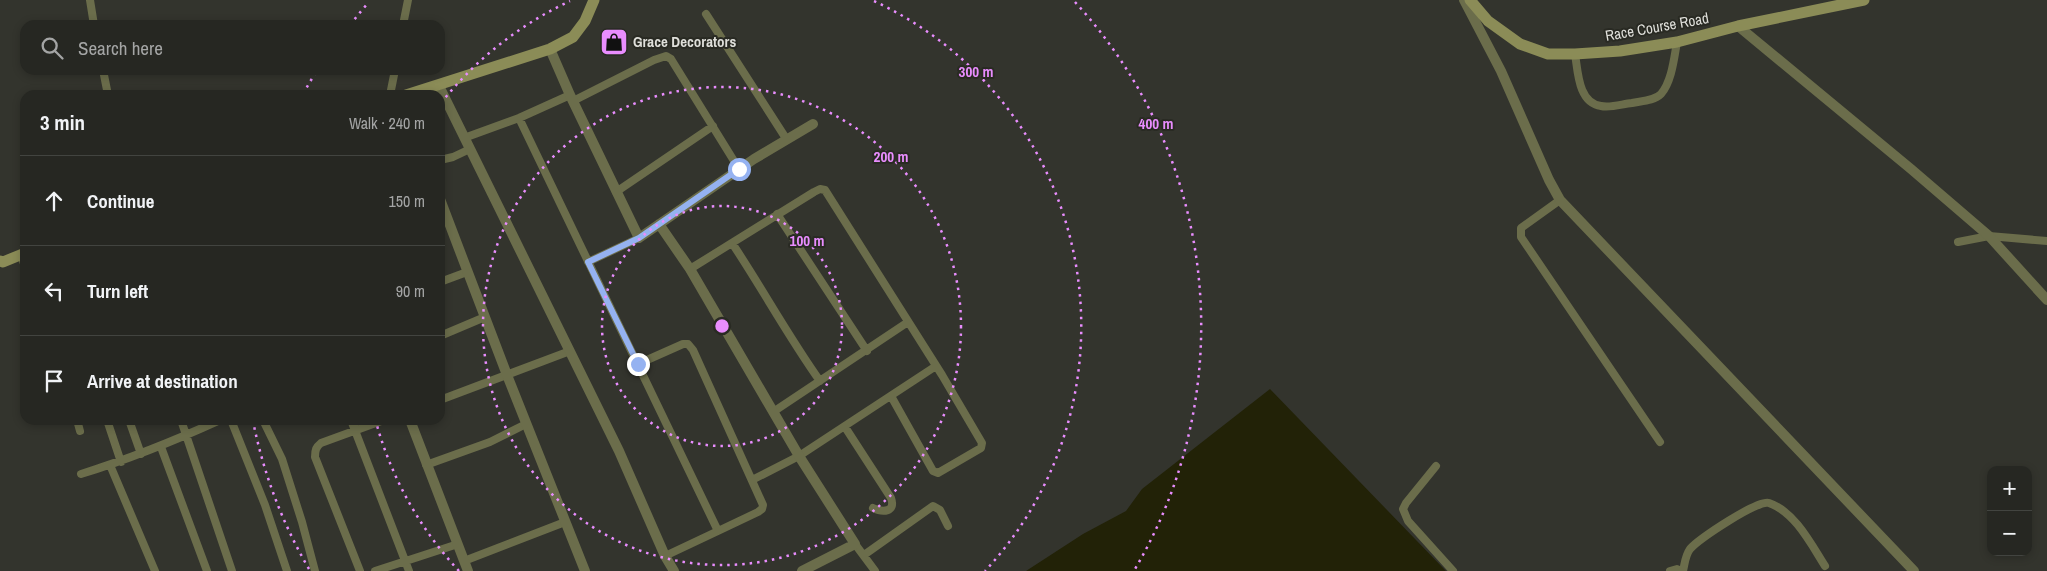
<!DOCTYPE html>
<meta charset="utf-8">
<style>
:root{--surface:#262722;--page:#2e2f2a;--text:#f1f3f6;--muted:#a4a5a5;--line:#424440}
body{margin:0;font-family:"Archivo Narrow",sans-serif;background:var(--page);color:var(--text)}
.controls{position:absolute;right:15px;bottom:15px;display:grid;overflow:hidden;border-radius:10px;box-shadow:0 2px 8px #0003}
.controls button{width:45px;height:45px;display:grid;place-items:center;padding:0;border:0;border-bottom:1px solid var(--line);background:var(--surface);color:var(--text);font:25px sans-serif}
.stop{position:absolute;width:15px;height:15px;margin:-11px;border:4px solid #95b2f1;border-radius:50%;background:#fff}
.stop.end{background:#95b2f1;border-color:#fff;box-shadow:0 1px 5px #0008}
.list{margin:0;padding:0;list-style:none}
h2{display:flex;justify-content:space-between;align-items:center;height:65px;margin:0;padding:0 20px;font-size:21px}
h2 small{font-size:16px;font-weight:400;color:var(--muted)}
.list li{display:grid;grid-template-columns:32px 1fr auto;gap:15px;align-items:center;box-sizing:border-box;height:90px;padding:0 20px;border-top:1px solid var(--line)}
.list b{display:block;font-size:19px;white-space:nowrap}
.list em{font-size:16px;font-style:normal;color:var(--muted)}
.icon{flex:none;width:28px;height:28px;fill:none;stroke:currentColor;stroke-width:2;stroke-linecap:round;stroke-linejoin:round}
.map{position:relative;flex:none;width:2047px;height:571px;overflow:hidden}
.search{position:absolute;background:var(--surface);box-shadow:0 2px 8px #0003;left:20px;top:20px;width:425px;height:55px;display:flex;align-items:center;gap:12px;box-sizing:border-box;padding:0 18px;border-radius:15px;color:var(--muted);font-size:19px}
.panel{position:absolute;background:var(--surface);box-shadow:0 2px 8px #0003;left:20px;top:90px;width:425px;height:335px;border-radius:15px}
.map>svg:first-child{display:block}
</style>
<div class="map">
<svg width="2047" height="571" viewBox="0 0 2047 571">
<rect width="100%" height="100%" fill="#33342d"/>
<path fill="#222207" d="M1270 389 1446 571H1026L1083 534 1126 511 1142 489Z"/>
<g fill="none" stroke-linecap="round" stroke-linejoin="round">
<path stroke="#6b6d4b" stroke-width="8" d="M90 0 94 25
M706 14 787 140
M403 25 408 0
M1575 54C1578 71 1578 103 1601 106 1611 108 1622 104 1632 103 1641 101 1654 101 1661 94 1672 81 1674 58 1677 42
M103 70 108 95
M390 95 395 70
M573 101 654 60 666 56 671 59 739 169
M519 118 718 531 665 556
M464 138 519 118 570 95
M440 160 453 157 470 149
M616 192 713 126
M1560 200 1521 228V237L1660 442
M777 214 867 351
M1958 242 1989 236 2047 241
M732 243C762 288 788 336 820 381
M21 255 25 267
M588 262 639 238
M690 269 814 192 820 189 825 190 942 375 982 443 981 448 938 473 933 471 891 396
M440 282 467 272
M440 336 485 317
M638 364 683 344H688L693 350 763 505 762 509 758 512 718 531
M440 400 570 351
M773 412 908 322
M77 420 80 431
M107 420 121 462
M129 420 141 454
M181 420 232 571
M231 420 265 505 287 571
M263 420 282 459 302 522 315 571
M351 420 409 571
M845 427 891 498C896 512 883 513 873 508
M161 447 207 571
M110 465 155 571
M426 465 490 442 526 424
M1436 466 1406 503 1403 509 1408 521 1453 571
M81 474C129 459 174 441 220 420
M752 480 799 456 936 366
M855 544 875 571
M864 555 933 506 940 510 948 526
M464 561 565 522
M360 571 315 457C315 450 316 447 321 443L384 420
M375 571 458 544
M1670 571 1677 569 1681 571
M1683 571C1685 563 1685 556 1690 549 1699 539 1758 499 1769 503 1795 512 1811 544 1825 566"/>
<path stroke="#6b6d4b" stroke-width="10" d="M1464 0 1501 71 1549 180 1560 200 1914 571
M1738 26 1911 169 1989 236 2047 300
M550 49 570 95 639 238 754 159 813 124
M439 86 619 451 665 556 674 571
M440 199 507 375 585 571
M659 224 690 269 799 456 855 544 802 571
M410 420 468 571"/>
<path stroke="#8b8c57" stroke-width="11" d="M1470 0 1488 21 1520 44 1548 54H1575L1620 51 1677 42 1738 26 1864 0
M406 95 550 49 573 37 585 21 594 0
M0 261 3 262 25 253"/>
</g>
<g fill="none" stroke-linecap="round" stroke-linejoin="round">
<path stroke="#95b2f1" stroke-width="6" d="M638 364 588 262 639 238 739 169"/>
</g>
<g fill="none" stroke="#e98dfe" stroke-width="2.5" stroke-dasharray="2.5 5">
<circle cx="722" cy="326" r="120"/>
<circle cx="722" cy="326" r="239"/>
<path d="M459 571A359 359 0 0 1 376 422M441 103A359 359 0 0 1 570 1M874 1A359 359 0 0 1 985 571"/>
<path d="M309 569A479 479 0 0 1 253 421M303 94A479 479 0 0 1 316 72M350 25A479 479 0 0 1 369 2M1075 2A479 479 0 0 1 1135 569"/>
</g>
<defs>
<g id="shop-square" transform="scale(1.4375)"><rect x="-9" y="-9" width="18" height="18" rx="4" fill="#e98dfe" stroke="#292a23"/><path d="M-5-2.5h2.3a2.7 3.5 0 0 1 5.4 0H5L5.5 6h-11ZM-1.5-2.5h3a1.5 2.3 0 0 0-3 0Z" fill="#111"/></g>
</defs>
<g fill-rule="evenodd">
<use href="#shop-square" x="614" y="42"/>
</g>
<g text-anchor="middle" stroke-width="4" stroke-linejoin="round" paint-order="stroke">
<g font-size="15" fill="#dfdfda" stroke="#292a23">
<text transform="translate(1657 27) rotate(-10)" y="5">Race Course Road</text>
</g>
<g font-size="15" font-weight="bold" fill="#dfdfda" stroke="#292a23" text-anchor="start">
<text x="633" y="47">Grace Decorators</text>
</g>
</g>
<circle cx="722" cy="326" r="8" fill="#e98dfe" stroke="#292a23" stroke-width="2.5"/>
<g font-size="15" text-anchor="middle" font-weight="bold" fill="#e98dfe" stroke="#292a23" stroke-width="4" stroke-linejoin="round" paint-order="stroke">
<text x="976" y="77">300 m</text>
<text x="1156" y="129">400 m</text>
<text x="891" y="162">200 m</text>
<text x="807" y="246">100 m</text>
</g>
</svg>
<div class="controls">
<button>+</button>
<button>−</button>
</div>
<div class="stop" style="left:739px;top:169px"></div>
<div class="stop end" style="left:638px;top:364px"></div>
<div class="search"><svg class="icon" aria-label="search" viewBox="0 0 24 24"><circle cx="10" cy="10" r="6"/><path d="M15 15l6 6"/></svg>Search here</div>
<section class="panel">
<h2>3 min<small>Walk · 240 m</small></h2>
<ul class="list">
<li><svg class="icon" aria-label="ahead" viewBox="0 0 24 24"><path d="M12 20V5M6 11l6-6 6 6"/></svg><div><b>Continue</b></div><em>150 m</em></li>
<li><svg class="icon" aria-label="left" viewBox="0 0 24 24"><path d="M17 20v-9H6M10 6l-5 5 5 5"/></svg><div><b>Turn left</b></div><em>90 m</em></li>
<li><svg class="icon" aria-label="arrive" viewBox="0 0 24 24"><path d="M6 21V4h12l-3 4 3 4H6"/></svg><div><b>Arrive at destination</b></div></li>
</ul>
</section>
</div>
